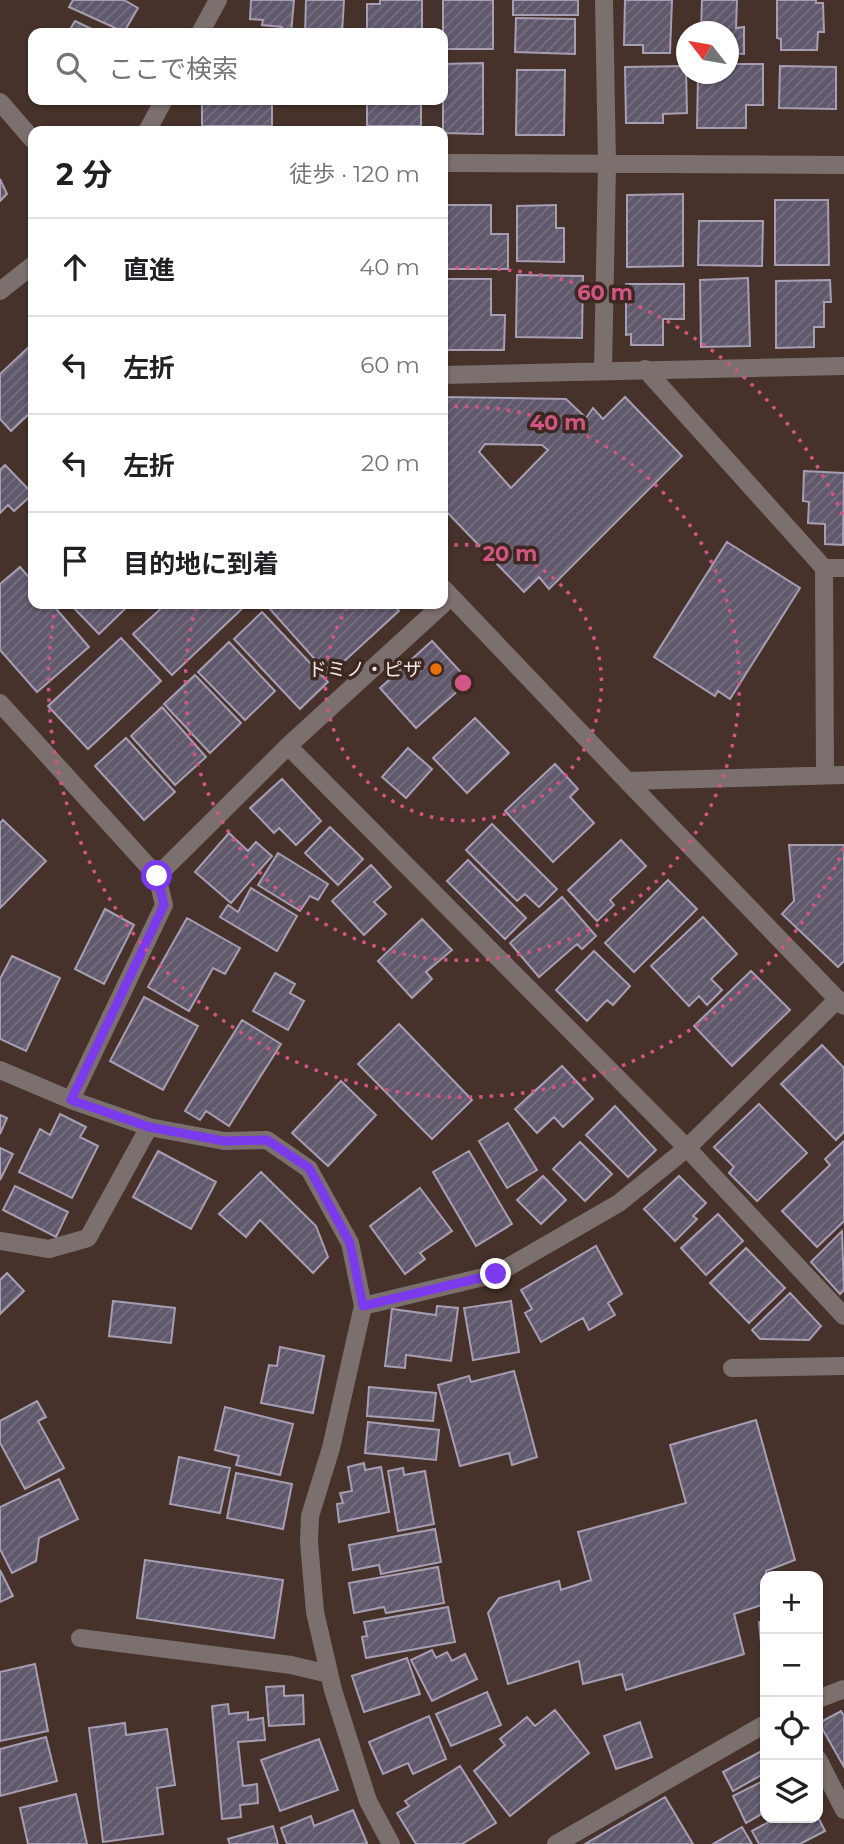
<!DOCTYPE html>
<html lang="ja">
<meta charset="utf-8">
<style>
:root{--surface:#fff;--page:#f2f2f2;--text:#202124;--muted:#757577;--line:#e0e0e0}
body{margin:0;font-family:Montserrat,"Noto Sans JP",sans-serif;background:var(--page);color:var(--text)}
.controls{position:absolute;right:21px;bottom:21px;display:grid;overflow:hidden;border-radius:14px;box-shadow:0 2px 5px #0004}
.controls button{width:63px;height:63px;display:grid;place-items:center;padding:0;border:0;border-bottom:2px solid var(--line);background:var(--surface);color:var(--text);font:35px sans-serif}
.compass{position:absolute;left:676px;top:21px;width:63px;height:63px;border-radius:50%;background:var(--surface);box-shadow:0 2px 5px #0004;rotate:301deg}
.stop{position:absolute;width:21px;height:21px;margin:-16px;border:5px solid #7c3aed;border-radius:50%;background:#fff}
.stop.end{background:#7c3aed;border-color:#fff;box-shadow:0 2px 7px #0008}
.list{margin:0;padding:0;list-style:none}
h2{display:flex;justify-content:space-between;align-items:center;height:91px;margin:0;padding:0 28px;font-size:30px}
h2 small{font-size:23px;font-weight:400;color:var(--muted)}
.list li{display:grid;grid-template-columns:46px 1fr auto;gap:21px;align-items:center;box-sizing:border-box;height:98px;padding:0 28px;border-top:2px solid var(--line)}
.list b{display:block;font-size:26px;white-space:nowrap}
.list em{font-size:23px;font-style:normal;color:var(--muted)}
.icon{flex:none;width:38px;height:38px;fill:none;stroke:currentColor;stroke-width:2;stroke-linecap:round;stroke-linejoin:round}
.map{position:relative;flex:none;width:844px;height:1844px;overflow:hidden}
.search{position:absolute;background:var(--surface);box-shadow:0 2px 5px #0004;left:28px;top:28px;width:420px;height:77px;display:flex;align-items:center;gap:18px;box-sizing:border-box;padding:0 24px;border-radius:14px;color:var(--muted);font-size:26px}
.panel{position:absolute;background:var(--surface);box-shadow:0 2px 5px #0004;left:28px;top:126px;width:420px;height:483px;border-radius:14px}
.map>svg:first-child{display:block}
</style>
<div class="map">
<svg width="844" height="1844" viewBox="0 0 844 1844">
<defs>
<pattern id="building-hatch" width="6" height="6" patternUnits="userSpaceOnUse" patternTransform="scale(1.75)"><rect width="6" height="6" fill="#60586b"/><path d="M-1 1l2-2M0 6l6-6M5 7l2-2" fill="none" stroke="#777080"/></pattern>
</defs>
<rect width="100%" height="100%" fill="#46322b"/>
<path fill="url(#building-hatch)" stroke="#a79eb3" stroke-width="2" fill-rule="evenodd" d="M73 0H124L138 8 124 32 69 7Z
M251 0H294L291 33H281L282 27 262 25 263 20 250 19Z
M306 0H344L342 33H305Z
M380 0H422V33H367V4H380Z
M443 0H493V49H443Z
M513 0H578V15H513Z
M625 0H672L670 53H643V45H624Z
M702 0H737L736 28 744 27V54L728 53V32H701Z
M777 0H816V3H823L824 32H818L817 50H781V39L777 38Z
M516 18 575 19V54L515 52Z
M75 21 100 33H68Z
M483 63V134L443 133V64Z
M728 64H763V105H746V128H697L698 74H728Z
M686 66 687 113 663 114V123H626L625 67Z
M780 66 836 67V109L779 108Z
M517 70H565L564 135H516Z
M202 100H272V126H202Z
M367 100H421V126H367Z
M0 179 7 194 0 201Z
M683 194V266L627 267V195Z
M775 200H828L829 265H775Z
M443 205H491V234H508V269H443Z
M556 205V228H564V262L517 261V206Z
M699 221H763L762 266 698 265Z
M517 275 583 276 582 338 516 337Z
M748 278 750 346 701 347 700 280Z
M443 279H491V315H505L504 350H443Z
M830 280 831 302H824V327H814V347L776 348V281Z
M626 284H684V319H663V345H631V334L626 335Z
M33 343V410L11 431 0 419V374Z
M443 397 566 399 586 418 593 408 603 419 625 397 682 456 549 589 539 577 524 592 443 508ZM485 444 542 445 548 450 511 488 479 452Z
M5 465 33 494 14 511 8 505 0 513V470Z
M804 471 844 473 843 545 825 544V524L808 523 809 502 803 501Z
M727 542 800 588 730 699 718 691 715 696 654 657Z
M20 567 33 582V604H52L89 647 37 692 0 650V584Z
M70 604H130L99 634Z
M166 604H247L172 675 133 634Z
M272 604H393L399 611 329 675 268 607Z
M262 612 328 682 300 709 234 639Z
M121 638 161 681 88 749 48 706Z
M432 641 469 681 416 728 380 688Z
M229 642 275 691 245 720 198 672Z
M195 675 241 723 210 753 164 704Z
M162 707 206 757 175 785 131 736Z
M475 718 509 753 467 793 433 758Z
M126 738 175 792 144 820 95 766Z
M408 748 432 769 406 798 382 777Z
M555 764 578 789 570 797 594 823 553 862 505 811Z
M282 779 321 821 296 845 279 828 274 833 250 808Z
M3 820 46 861 0 908V823Z
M492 824 557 889 539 907 525 894 517 901 466 850Z
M330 827 363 859 338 885 305 853Z
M229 833 248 851 256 842 272 856 231 903 195 872Z
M621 840 646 866 610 900 614 905 597 921 568 890Z
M789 845H844V961L838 967 782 914 794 901Z
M278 853 328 884 318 900 310 896 300 911 258 885Z
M468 860 526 918 505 939 447 881Z
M371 865 391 887 374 902 386 914 364 935 332 901Z
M668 880 697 909 634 972 605 943Z
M251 888 297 916 277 951 220 917 228 905 238 912Z
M562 897 596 936 582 949 577 944 539 977 510 943Z
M105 909 134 925 104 984 75 969Z
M703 917 737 954 711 979 722 990 707 1005 699 996 689 1006 651 966Z
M187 918 240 948 225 974 213 968 189 1011 148 987Z
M422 919 452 950 426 972 432 979 412 998 378 961Z
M594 951 630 986 613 1005 607 1000 587 1021 556 990Z
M12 956 60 978 26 1051 0 1039V979Z
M751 971 790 1010 732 1066 694 1026Z
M275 973 295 984 290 993 304 1001 288 1030 253 1011Z
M144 997 198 1026 163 1090 110 1061Z
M242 1020 281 1044 229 1126 206 1111 200 1120 185 1111Z
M399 1024 472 1100 432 1139 358 1064Z
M822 1045 844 1068V1132L836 1140 781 1084Z
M562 1066 593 1099 563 1127 554 1117 537 1133 515 1109Z
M341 1081 376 1115 328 1166 292 1133Z
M759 1104 807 1153 757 1201 729 1173 734 1167 714 1147Z
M615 1106 656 1150 628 1177 586 1135Z
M60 1114 86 1127 80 1137 98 1146 72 1198 19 1172 40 1129 50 1135Z
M0 1115 7 1118 0 1134Z
M508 1123 537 1170 507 1188 479 1141Z
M844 1141V1221L817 1247 782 1211 830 1165 825 1159Z
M580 1142 612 1174 585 1201 553 1169Z
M0 1148 13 1154 0 1180Z
M158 1151 216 1182 191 1229 133 1197Z
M469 1151 512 1224 476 1246 433 1172Z
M261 1172 316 1226 328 1257 313 1273 260 1220 246 1237 219 1214Z
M543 1176 566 1200 541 1224 517 1200Z
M679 1176 706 1203 693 1216 697 1219 675 1241 644 1209Z
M15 1186 68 1212 56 1237 3 1210Z
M420 1188 452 1231 420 1253 425 1259 405 1274 370 1226Z
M718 1214 743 1241 706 1275 681 1248Z
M842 1231 844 1290 840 1294 811 1262Z
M596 1246 622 1294 608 1303 615 1315 589 1330 583 1318 541 1342 525 1313 532 1309 521 1290Z
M746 1248 785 1288 749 1323 710 1283Z
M7 1273 24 1291 0 1314V1280Z
M790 1293 821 1326 809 1340 760 1339 752 1330Z
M113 1301 175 1308 171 1343 109 1336Z
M511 1301 519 1352 473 1360 464 1308Z
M437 1306 458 1308 451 1361 406 1355 405 1368 385 1366 392 1309 436 1315Z
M280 1347 324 1356 313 1413 261 1403 269 1365 277 1366Z
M514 1371 537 1457 512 1465 509 1453 460 1466 438 1385 469 1376 471 1382Z
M369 1387 436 1393 433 1421 367 1416Z
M37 1401 46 1417 38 1421 64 1468 25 1489 0 1443V1421Z
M225 1407 293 1424 280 1475 236 1465 239 1456 215 1450Z
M756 1420 795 1560 766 1571 765 1604 734 1614 744 1654 626 1690 622 1674 583 1684 579 1661 508 1684 488 1613 499 1598 559 1581 561 1590 591 1580 578 1532 686 1503 670 1445Z
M368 1422 439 1430 436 1460 365 1453Z
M179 1457 230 1468 220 1513 170 1504Z
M364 1463 365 1470 381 1467 389 1512 339 1522 337 1504 343 1503 340 1493 352 1491 348 1467Z
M403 1468 404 1475 425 1471 434 1524 398 1531 388 1471Z
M236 1473 292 1484 283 1529 227 1518Z
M59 1479 78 1519 39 1538 36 1561 12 1573 0 1549V1507Z
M435 1529 441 1562 381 1574 379 1565 353 1570 349 1545Z
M145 1560 283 1580 274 1638 137 1618Z
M438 1567 444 1603 386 1613 384 1607 354 1613 349 1583Z
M0 1570 13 1596 0 1602Z
M448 1607 455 1642 366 1658 362 1637 367 1636 364 1622Z
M765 1621V1684L759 1622Z
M432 1650 436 1658 447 1652 452 1661 465 1654 477 1679 432 1701 411 1660Z
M407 1658 420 1694 364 1712 352 1676Z
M35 1664 48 1731 0 1741V1672Z
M284 1686V1696L303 1695 304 1724 269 1726 266 1687Z
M487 1692 501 1725 451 1746 436 1714Z
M228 1704 229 1714 248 1712V1720L263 1718 265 1740 238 1742 243 1786 257 1784 258 1803 240 1805 241 1817 222 1819 212 1706Z
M555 1710 589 1753 510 1816 474 1771 505 1745 500 1739 527 1717 535 1726Z
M841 1711 844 1716V1767L819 1723Z
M429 1716 446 1759 413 1774 408 1763 383 1774 369 1742Z
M640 1722 652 1757 616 1769 604 1736Z
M125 1723 126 1735 167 1729 175 1785 157 1788 163 1834 103 1842 89 1728Z
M46 1737 57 1781 0 1796V1749Z
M319 1739 338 1790 280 1811 261 1760Z
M765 1749V1773L733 1791 723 1772Z
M460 1766 496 1823 462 1844H416L397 1813 409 1806 405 1801Z
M765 1780V1812L746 1823 733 1796Z
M76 1794 87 1844H28L20 1808Z
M665 1797 693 1844H585Z
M353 1810 367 1843 364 1844H287L281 1828 311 1816 314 1826Z
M818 1817 825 1831 800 1844H759L752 1831 776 1818Z
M273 1826 278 1844H230L228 1839Z
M742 1827 752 1844H713Z"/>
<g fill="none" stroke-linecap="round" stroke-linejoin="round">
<path stroke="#7c706f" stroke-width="18" d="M200 33 218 0
M0 102 33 140
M147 131 164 100
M443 163 844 165
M0 291 33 265
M645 369 824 568H844
M603 370 607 164 604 0
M443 375 844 366
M824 568 825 775
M443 588 627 781 844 775
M0 703 157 876 164 905 71 1100
M288 746 687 1148 844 1316
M627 781 844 1006
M157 876 288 746 443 604
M0 1070 71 1100 149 1127 224 1141 267 1140 309 1169 350 1243 363 1306 331 1448 310 1516 309 1542 315 1612 333 1690 368 1801 391 1844
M0 1241 49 1249 88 1238 149 1127
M363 1306 496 1274 619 1203 687 1148 838 999
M732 1368 844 1366
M80 1638 291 1665 329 1674
M818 1699 844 1689
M818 1759 844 1810
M556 1844 765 1724"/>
</g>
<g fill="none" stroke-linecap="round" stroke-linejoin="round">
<path stroke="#7c3aed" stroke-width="9" d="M157 876 164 905 71 1100 149 1127 224 1141 267 1140 309 1168 350 1243 363 1306 496 1274"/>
</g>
<g fill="none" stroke="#d15684" stroke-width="3.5" stroke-dasharray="3.5 7">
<path d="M444 546A138 138 0 1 1 350 604"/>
<path d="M444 407A277 277 0 1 1 197 604"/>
<path d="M844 848A415 415 0 0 1 56 604M445 268A415 415 0 0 1 844 518"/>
</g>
<circle fill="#e8710a" stroke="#3c2821" stroke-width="2.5" cx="436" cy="669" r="7"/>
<g text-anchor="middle" stroke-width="7" stroke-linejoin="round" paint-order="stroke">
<g font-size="19" fill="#f4e7e2" stroke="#3c2821" text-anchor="end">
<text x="422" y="676">ドミノ・ピザ</text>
</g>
</g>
<circle cx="463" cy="683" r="10" fill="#d15684" stroke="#3c2821" stroke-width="3.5"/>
<g font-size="21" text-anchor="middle" font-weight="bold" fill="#d15684" stroke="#3c2821" stroke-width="7" stroke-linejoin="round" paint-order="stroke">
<text x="605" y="300">60 m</text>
<text x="558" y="430">40 m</text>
<text x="510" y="561">20 m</text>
</g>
</svg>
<div class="controls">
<button>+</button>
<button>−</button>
<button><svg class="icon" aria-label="locate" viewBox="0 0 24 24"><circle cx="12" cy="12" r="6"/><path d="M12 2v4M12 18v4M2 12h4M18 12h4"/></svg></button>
<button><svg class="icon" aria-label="layers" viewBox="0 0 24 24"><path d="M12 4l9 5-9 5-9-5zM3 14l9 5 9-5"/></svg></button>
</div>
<svg class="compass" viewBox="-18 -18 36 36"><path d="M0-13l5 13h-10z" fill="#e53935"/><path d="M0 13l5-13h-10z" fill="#757577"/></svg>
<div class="stop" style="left:157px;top:876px"></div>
<div class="stop end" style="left:496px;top:1274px"></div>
<div class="search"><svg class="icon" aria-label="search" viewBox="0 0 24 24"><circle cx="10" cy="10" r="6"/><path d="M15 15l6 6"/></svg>ここで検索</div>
<section class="panel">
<h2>2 分<small>徒歩 · 120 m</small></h2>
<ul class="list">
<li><svg class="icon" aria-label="ahead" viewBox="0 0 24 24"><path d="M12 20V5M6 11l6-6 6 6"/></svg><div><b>直進</b></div><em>40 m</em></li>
<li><svg class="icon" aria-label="left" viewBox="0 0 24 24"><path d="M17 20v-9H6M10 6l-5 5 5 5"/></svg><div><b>左折</b></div><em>60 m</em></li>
<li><svg class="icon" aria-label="left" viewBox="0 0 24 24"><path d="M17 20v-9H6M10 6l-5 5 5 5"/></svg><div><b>左折</b></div><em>20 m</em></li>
<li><svg class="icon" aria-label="arrive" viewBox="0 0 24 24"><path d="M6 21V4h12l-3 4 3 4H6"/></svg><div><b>目的地に到着</b></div></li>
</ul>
</section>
</div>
